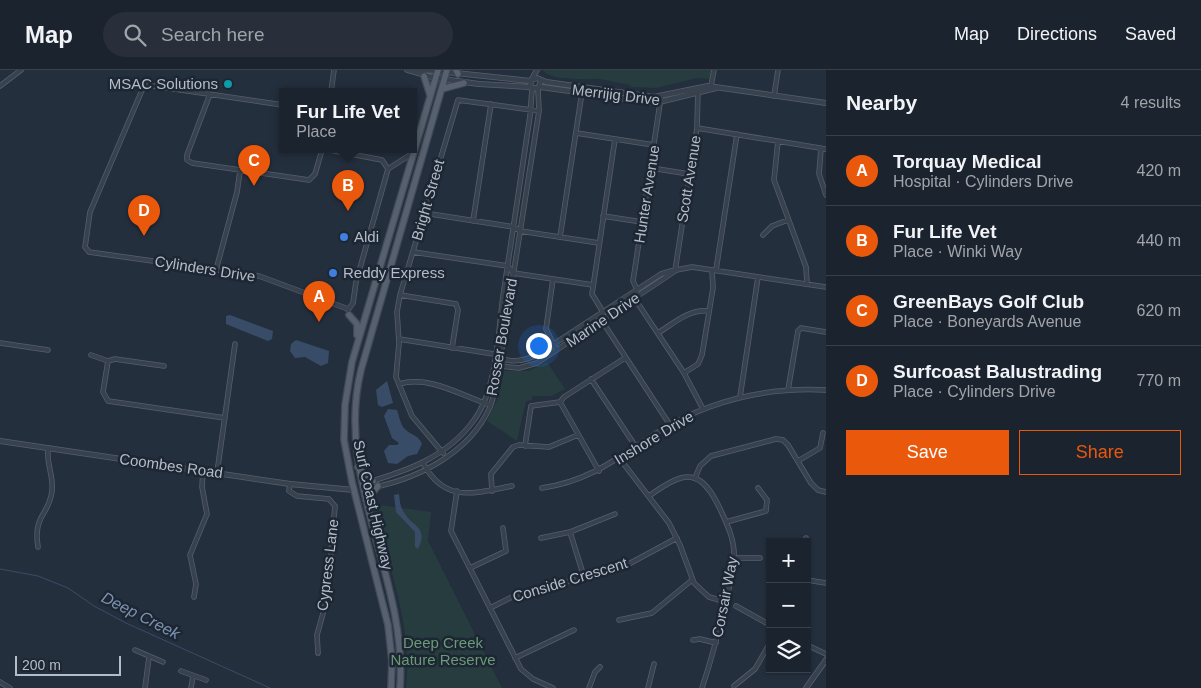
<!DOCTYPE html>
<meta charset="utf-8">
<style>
:root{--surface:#1b232e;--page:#282f3a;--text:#f1f3f6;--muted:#a0a4aa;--line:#39404a;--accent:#ea580c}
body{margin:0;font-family:Helvetica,sans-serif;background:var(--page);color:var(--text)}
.controls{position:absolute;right:15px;bottom:15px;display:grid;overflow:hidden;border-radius:0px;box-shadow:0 1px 4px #0004}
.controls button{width:45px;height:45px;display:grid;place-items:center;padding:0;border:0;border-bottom:1px solid var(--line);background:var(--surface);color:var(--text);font:25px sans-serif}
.scale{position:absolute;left:15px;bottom:12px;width:106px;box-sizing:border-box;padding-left:5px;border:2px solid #b4bcc9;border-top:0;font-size:14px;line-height:18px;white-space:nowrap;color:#b4bcc9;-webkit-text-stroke:4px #1d2633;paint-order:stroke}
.you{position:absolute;left:538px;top:275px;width:18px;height:18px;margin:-12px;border:4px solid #fff;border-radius:50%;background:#1a73e8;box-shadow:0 0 0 8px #1a73e833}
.badge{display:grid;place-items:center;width:32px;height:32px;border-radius:50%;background:var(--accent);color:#fff;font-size:16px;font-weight:700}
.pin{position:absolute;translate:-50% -41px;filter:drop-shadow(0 1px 2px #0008)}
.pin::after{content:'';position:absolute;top:26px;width:18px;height:15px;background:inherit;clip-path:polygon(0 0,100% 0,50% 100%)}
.popup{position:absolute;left:279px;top:18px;width:138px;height:65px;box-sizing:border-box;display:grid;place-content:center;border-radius:0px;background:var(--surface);filter:drop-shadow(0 1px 4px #0005);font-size:16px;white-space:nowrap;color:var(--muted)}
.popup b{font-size:19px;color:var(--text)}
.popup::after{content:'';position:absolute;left:50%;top:100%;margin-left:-10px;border:10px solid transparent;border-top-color:var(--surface)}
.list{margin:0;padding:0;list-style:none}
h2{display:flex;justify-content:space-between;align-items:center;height:65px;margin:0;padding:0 20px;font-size:21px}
h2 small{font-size:16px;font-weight:400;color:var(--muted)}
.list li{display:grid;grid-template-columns:32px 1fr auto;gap:15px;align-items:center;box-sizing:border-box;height:70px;padding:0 20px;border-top:1px solid var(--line)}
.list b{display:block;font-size:19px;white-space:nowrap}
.list p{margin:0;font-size:16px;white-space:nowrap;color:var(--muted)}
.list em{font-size:16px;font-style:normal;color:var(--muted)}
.actions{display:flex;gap:10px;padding:15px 20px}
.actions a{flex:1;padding:11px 0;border:1px solid var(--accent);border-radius:0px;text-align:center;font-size:18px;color:var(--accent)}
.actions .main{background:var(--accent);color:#fff}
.icon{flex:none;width:28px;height:28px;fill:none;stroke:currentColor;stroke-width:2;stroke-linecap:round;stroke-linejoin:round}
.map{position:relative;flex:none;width:826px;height:618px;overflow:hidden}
header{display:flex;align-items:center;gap:30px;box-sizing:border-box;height:70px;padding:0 25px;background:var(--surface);border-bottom:1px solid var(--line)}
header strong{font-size:24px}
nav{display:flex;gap:28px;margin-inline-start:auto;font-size:18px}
.search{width:350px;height:45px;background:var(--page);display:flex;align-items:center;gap:12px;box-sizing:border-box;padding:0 18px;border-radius:28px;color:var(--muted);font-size:19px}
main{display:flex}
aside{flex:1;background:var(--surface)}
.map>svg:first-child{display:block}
</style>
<header>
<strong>Map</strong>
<div class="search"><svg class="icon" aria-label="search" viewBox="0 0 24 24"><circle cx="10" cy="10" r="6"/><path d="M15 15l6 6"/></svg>Search here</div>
<nav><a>Map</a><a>Directions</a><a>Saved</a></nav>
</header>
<main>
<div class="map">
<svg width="826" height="618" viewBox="0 0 826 618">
<rect width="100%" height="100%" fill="#242f3e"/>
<path fill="#263c3f" d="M543 0H713L712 9 697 8 656 18 632 17 630 15C617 13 603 8 590 9 580 9 549 10 543 0Z
M547 292 565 319 551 326H532V330L526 331 517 371 487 351 498 328 504 301H529Z
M372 434 431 442 428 471 502 618H406C413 555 388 493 372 434Z"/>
<path fill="#394c67" d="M230 245 273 261 272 269 268 271 226 254V246Z
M296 270 329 281 328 293 321 296 305 287 295 288 290 281 291 274Z
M387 311 393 333 382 337 378 335 376 320Z
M388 339 397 340C399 346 400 352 403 357 409 365 418 364 422 374L417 384 408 386 397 394 388 393 384 381 389 375H397L399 373 392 368 384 346Z
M399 424C400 432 400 437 405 444 412 456 429 457 418 479L415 477V462L396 442 394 425Z"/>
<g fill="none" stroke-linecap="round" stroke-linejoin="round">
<path stroke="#394c67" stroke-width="1" d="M0 499 38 506 68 518 94 536 126 553 270 618"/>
<g stroke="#565f6c" stroke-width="5.5">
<path id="minor" d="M407 0 435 8
M417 0 437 1
M531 10 537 0
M0 16 21 0
M711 16 714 0
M331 22 334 0
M210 24 187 85V90L192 93 309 110 315 104 322 80
M774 26 778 0
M661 27 633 211 637 220 635 229 684 303 703 339
M283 35 147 15 143 18 90 142 85 177 89 182 259 206 348 239
M697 58 826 79
M576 63 654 75
M615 69 592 224 603 242 602 251 670 355
M778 71 774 110 806 197 807 214
M821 78 819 104 826 125
M330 80 382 90 388 99 356 212 353 233 348 240
M651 98 689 104
M388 99 413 83
M424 143 514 157 520 161 599 173
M603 146 642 152
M473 151 491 34
M763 165 772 156 788 150
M560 167 582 22
M413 182 508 196 513 203 593 215
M216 200 237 122 240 101
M716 200 737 64
M675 201 697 58 698 20
M553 209 546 259 555 277
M400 225 456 234 458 240 452 278
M658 263C674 253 689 239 709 241
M399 269 494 284C508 295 526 291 540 283L661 204 671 201 692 197 826 217
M0 273 48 280
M91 285 108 291 115 289 164 296
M108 291 103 322 108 331 225 348
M499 296 519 298 537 293 675 201
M684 303 698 294 702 285 713 218 712 200
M591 309 636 377
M399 314C430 305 462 326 490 335
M788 320 798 261 801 258 826 262
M740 327 758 207
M525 376 531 336 560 332
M443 383 412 346 396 307 399 273 397 242 400 225 458 30 539 41
M620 389 669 453 680 475 694 513 709 527 726 532
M798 391 820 378 823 363
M423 393C445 434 474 423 512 416
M599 401 560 332 564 327 625 288
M217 403 235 274
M695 408 700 396 711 386 776 369 783 370 788 375 811 413 818 420 826 422
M290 414 289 421 297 426 329 429 335 436 327 529 317 565 318 583
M362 414C404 402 447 388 474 350 497 319 498 263 503 226 512 166 521 106 530 46L532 19
M542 418C591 411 618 387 658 362 710 330 766 317 826 320
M363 419C412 412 469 385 490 337 495 324 497 310 499 296L539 41 538 19
M457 421 451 461 521 599 533 609 553 618
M492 421 491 404 513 377 519 375 549 377 578 365
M649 426C685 400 701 397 721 441 728 456 735 471 734 488 734 501 730 514 727 526 720 557 712 588 702 618
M726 452 766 441 767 430 758 418
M570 462 615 444
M541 468 570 462 584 507
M806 472V468
M38 477C33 444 49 446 52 421 54 407 46 393 48 378
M734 488H760
M470 498 506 481 503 458
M807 510 826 513
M194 527 196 514 190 485 207 444 202 417 203 401
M736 536 770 555
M490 538 514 526 625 496 677 468
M619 550 652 543 692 510
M693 570 700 569 716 573
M807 575 826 584
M135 580 163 592
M515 588 574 560
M181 601 206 610
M0 612 10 618
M734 616 755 599 770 573
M145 618 149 587
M191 618 193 606
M589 618 595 602 600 597
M648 618 654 594"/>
</g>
<g stroke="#565f6c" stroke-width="6">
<path id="tertiary" d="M437 1 530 11
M435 8 479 14 530 17
M541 11 538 19 530 17 531 10 537 8 546 12 654 27 708 16 826 33
M541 17 655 33 716 18
M0 371 290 414 354 420
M806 618 826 590"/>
</g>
<g stroke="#414a57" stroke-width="8">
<path id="primary" d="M456 0 458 4
M424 6 430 25
M442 19 464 13
M349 245 357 254V265
M358 397 369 410 373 411
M366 430 378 416
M391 618 392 591 388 555 352 412 344 370 345 335 352 292 438 0
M400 618C408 509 334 409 361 300L447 0"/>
</g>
<use href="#minor" stroke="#38414e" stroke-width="4"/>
<use href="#tertiary" stroke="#38414e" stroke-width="4.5"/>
<use href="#primary" stroke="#56606e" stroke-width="5.5"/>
</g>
<circle fill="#0f9aa8" stroke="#1d2633" stroke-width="2" cx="228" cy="14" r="5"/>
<g fill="#3f7fe0" stroke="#1d2633" stroke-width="2">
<circle cx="344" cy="167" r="5"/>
<circle cx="333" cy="203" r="5"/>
</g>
<g text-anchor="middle" stroke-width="5" stroke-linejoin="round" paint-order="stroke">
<g font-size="15" fill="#b4bcc9" stroke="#1d2633" text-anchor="start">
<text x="218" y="19" text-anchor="end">MSAC Solutions</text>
<text x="354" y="172">Aldi</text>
<text x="343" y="208">Reddy Express</text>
</g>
<g font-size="15" fill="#b4bcc9" stroke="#1d2633">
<text transform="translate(616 25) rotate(7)" y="5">Merrijig Drive</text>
<text transform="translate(689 109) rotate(-81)" y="5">Scott Avenue</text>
<text transform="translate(647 124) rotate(-81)" y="5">Hunter Avenue</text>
<text transform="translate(428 130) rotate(-74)" y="5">Bright Street</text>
<text transform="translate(205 199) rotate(9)" y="5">Cylinders Drive</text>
<text transform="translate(603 250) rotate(-34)" y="5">Marine Drive</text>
<text transform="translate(502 267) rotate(-80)" y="5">Rosser Boulevard</text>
<text transform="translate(654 368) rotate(-31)" y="5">Inshore Drive</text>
<text transform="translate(171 396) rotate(8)" y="5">Coombes Road</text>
<text transform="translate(373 435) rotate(77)" y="5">Surf Coast Highway</text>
<text transform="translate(328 495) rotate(-83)" y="5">Cypress Lane</text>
<text transform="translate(570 510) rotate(-17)" y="5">Conside Crescent</text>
<text transform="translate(725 527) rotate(-79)" y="5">Corsair Way</text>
</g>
<g font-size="15" fill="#6b9a76" stroke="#1d2633">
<text x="443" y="578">Deep Creek<tspan x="443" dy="17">Nature Reserve</tspan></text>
</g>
<g font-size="16" font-style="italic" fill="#7c92b1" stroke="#1d2633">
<text transform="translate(141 545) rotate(27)" y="6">Deep Creek</text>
</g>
</g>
</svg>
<div class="controls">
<button>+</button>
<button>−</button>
<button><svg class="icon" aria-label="layers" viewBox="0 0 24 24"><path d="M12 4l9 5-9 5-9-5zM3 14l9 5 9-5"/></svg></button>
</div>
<div class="scale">200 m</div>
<div class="you"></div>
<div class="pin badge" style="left:319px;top:252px">A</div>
<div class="pin badge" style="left:348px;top:141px">B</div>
<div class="popup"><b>Fur Life Vet</b>Place</div>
<div class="pin badge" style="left:254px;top:116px">C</div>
<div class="pin badge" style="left:144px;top:166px">D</div>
</div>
<aside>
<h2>Nearby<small>4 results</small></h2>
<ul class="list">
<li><span class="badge">A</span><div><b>Torquay Medical</b><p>Hospital · Cylinders Drive</p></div><em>420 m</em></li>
<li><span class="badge">B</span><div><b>Fur Life Vet</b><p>Place · Winki Way</p></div><em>440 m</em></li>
<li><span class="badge">C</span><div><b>GreenBays Golf Club</b><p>Place · Boneyards Avenue</p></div><em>620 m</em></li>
<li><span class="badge">D</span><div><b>Surfcoast Balustrading</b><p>Place · Cylinders Drive</p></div><em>770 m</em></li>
</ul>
<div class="actions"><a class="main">Save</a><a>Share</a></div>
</aside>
</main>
